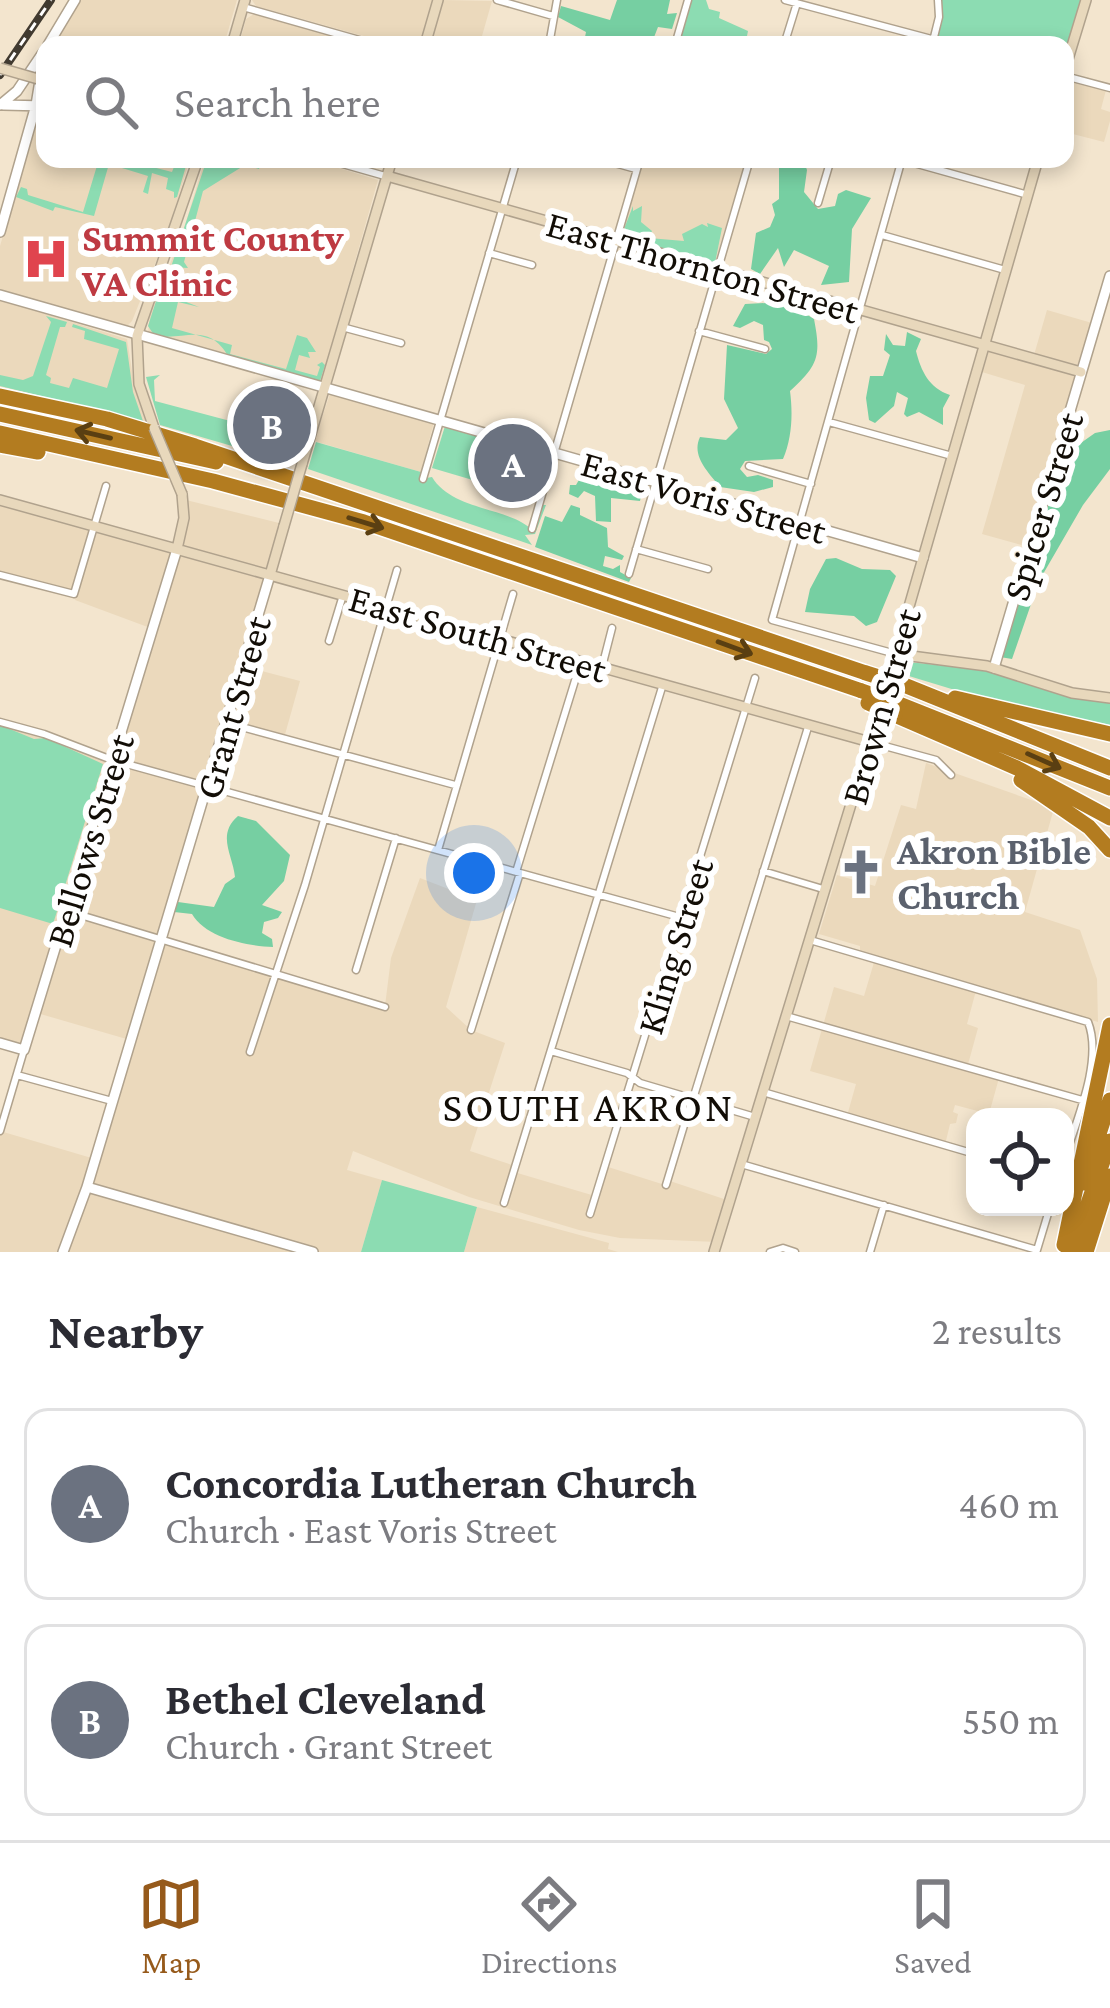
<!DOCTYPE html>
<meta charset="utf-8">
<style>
:root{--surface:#fff;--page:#f2f2f3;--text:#2b2b33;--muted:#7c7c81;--line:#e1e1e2;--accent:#965a1b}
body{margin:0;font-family:"Crimson Pro",serif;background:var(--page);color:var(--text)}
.controls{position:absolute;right:36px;bottom:36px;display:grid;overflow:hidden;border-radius:24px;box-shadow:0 6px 18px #0003}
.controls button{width:108px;height:108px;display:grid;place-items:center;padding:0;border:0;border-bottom:3px solid var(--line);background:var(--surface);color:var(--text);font:60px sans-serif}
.you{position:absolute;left:474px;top:873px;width:42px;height:42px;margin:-30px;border:9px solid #fff;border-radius:50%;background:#1a73e8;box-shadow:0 0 0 18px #1a73e833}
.badge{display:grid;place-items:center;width:78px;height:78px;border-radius:50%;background:var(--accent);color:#fff;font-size:39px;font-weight:700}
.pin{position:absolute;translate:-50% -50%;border:6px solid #fff;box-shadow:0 3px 12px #0006}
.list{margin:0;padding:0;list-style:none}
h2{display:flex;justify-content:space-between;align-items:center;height:156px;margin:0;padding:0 48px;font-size:51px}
h2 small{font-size:39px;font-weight:400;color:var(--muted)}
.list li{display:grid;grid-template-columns:78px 1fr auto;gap:36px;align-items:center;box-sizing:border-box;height:192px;margin:0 24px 24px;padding:0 24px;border:3px solid var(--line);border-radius:24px}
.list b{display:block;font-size:45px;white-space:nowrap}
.list p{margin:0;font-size:39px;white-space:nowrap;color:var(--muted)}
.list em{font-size:39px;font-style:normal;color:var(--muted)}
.icon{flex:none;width:66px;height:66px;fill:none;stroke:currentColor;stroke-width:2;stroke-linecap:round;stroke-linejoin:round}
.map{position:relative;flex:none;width:1110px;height:1252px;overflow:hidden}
.search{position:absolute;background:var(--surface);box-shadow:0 6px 18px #0003;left:36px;right:36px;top:36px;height:132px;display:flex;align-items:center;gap:30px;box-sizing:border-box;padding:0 42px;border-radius:24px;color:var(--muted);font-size:45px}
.sheet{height:588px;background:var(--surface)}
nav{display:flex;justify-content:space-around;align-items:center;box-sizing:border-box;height:168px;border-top:3px solid var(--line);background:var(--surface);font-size:33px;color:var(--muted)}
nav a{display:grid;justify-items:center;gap:6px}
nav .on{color:var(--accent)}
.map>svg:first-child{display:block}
</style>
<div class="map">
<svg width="1110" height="1252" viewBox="0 0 1110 1252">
<rect width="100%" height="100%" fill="#f3e5ce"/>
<path fill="#ebd9bc" d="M78 0H237L224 45H50Z
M252 0H433L420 45H396L256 6Z
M442 0 492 1 482 36 494 40 492 45H429Z
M254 14 256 15 364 45H239L246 19Z
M1069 80 1106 90 1101 109 1110 112V121L1104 142 1065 132V84Z
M45 116V159H190L167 234 132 321 127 326 0 291V246L34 131Z
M205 159H309L378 180 321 382 148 333 150 312 182 235Z
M644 159H746L714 265 621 238Z
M0 300 127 339 135 390 146 422 0 386Z
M1047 310 1092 323 1077 366 1034 355Z
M989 350 1075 376 1025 546 982 534 1025 385 982 372Z
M330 394 434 422 421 472 314 441Z
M186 500 283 524 243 666 300 681 284 738 227 722 163 939 385 1006 391 958 420 878 477 900 446 1007 471 1030 505 1043 470 1151 515 1166 514 1172 595 1196 605 1166 665 1185 667 1180 730 1201 717 1242 620 1238 579 1230 469 1197 353 1151 347 1170 382 1180 361 1252H0V1131L95 1159 130 1040 37 1013 24 1050 0 1043V722L112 760 153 629 75 600 97 528 178 549Z
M0 501 94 527 74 591 0 574Z
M926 763 1054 808 1025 912 1080 930 1097 979 1098 1022 977 987 967 1024 978 1028 967 1068 999 1078 989 1114 955 1105 953 1112 958 1114 956 1123 950 1124 945 1145 847 1116 856 1084 810 1071 834 987 864 996 875 959 951 978 860 951V946L819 934 837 875 875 886 901 805 916 809Z
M477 1207 609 1243 608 1249 618 1252H464Z"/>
<path fill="#8cdcb2" d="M691 0H706L709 9 720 12 719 18 748 31 747 36 765 45 679 43Z
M941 0H1081L1065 54V45H970L938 36Z
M99 159H121L172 172 177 159H188L177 197 174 198V192L166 189 168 178 152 173 148 194 143 192 148 176 109 164 94 216 55 207 53 211 16 197 21 187 27 189 28 195 83 212Z
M207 159H262L259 169 245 165 203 191 184 262 188 268 171 267Z
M633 206V211L642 206 641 222 652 231 649 238 684 241 682 234 702 224 708 227 707 223 722 228 715 263 626 240V235L622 234Z
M166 294 199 307 178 302 172 328 232 345 230 354 286 369 297 335 307 338 316 352H308L310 358 299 355 295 370 317 376 320 367 317 365 322 362 325 365 320 381 229 358C208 319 182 343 154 335L148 326 158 295Z
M46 316 67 322 65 327H60L46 375 51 378 50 383 69 388 73 378 107 388 119 349 84 339 85 331 72 327 73 324 126 342 133 392 143 421 0 386V375L23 380 33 376 51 322Z
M160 375 154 380 155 401 234 422 236 418 243 420 246 410 256 413 251 419 254 429 288 439 293 436 290 432 295 424 306 427 304 433 297 428V435H304L294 464 160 425 146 377Z
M445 426 490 439 476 481 432 468Z
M316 442 421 472 420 479 432 477C453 512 513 507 534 532L542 505H546L535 534 525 535 532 545 308 469Z
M908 662 986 670 1074 698 1110 702V725L968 694 899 673 901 666Z
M0 725 34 739 46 738 103 764 53 924 0 908Z
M382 1180 477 1207 464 1252H361Z"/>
<path fill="#76cfa2" d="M617 0H670L667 14 677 13 672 29 658 27 651 45H612L610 39 602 38 597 42 585 37 586 32 558 17 561 6 610 20Z
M779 159H803L807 170 804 192 818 209 835 206 838 194 846 190 871 198 852 229 849 282 821 285 829 266 794 250 784 267 778 248 760 274 751 269 756 233 770 227 775 215 772 204 779 199Z
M787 302 814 319C821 355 819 365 790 391 793 414 792 438 783 459L745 461 740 469 747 477 758 475 773 480V487L754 492 720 487C708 472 691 456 700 437L726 440 738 428 724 399 727 345 766 354 772 349 769 342 764 340 763 325 754 321 740 328 733 326 745 304Z
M907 332 921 339 916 351C921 371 929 388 950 395L943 408V425L919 412 907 417 904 414 908 398 897 392 894 406 875 423 869 420 866 398 870 376H883L890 355 884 350 886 334 893 345 905 346Z
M1110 430V469L1083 505 1039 581 1012 659 1000 657 1065 439 1078 445 1095 433Z
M581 467 614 476 616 488 641 496 640 501 611 498V522L596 521 595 496 584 491 578 498 569 494 570 485H576L580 478 577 470Z
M571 505 580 508V515L607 528 608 547 624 556 622 560 605 556 603 566 613 569 620 565V572L631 578 629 582 535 547 545 516 562 522Z
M836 558 862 569 890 570 896 576 877 622 866 626 854 616 805 612 810 589 826 559Z
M238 816 256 821 290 855 284 881 262 905 282 912 278 918 264 922 262 933 272 939 273 947C247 946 206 938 192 914L174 912 178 902 214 907 225 884 235 877C233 855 216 835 238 816Z"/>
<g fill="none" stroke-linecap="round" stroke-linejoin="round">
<g stroke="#b0a28d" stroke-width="9">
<path id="minor" d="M497 0 553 16
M785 0 954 45
M243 7 377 45
M549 45 557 0
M675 45 688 0
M784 45 797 3
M932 45 939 17 938 0
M1065 76 1110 88
M325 159 385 176
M600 159 636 169
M903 160 1028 195
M818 203 831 159
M882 235 1005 270
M489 253 532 265
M342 327 401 343
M699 331 765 349
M829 422 952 456
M749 466 811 484
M423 479 517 159
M532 529 640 159
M636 549 708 569
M629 574 750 159
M0 575 74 594 106 486
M329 641 343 595
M896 654 772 620 902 159
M602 667 612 628
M0 722 44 734 112 760 683 918
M227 723 455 785
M870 742 936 760 951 775
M438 850 513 594
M763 871 823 889
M516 872 581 661
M67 911 385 1007
M810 940 1088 1022C1103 1060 1077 1119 1065 1157
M356 970 396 838
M786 1016 1082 1100
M471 1030 520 873
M551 1051 627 1073 640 1083 755 1117
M250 1052 305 885 397 570
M17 1075 112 1101
M763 1092 975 1154
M693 1099 809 724
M0 1131 24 1050
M741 1164 1037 1250
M666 1185 692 1099
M504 1203 663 684
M590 1214 755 678
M1037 1250 1050 1207
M770 1252 783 1248 795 1252
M870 1252 884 1205"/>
</g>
<g stroke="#b0a28d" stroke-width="12">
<path id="tertiary" d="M48 45 75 0
M0 105 17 91 42 54
M3 105 45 106
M0 232 36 105 45 50
M0 295 923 558
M994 668 1110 276
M0 1043 24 1050 177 549
M87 1187 313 1252
M63 1252 87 1187 270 575"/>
</g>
<g stroke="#b0a28d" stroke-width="12">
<path id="secondary" d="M232 45 245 0
M425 45 438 0
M1065 69 1086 0
M387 176 1081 372
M154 428 139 384 137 336 198 159
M302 464 392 159
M0 500 870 742
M177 549 184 518 182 494
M270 575 284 526
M896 654 987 666 1072 693 1110 698
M714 1252 870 742 1038 159"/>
</g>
<g stroke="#fff" stroke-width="18">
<path id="motorway" d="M0 396 107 419 195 446 866 673
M0 414 216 462
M0 433 213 481 364 522 862 691
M0 445 38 452
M904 685 1110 768
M955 698 1110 734
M899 704 1110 788
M895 715 1017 768 1110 818
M1021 780 1089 827 1110 850
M1083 1183 1110 1100
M1064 1245 1110 1025
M1071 1252 1110 1141
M1086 1252 1110 1176"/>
</g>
<use href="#minor" stroke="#fff" stroke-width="6"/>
<use href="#tertiary" stroke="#fff" stroke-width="9"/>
<use href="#secondary" stroke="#e8d8bc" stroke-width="9"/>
<use href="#motorway" stroke="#b37c20" stroke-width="15"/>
<g stroke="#413a30" stroke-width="8">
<path id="rail" d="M0 75 51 0"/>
</g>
<use href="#rail" stroke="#fff" stroke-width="3" stroke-dasharray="9" stroke-linecap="butt"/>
<g stroke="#b0a28d" stroke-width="12" stroke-linecap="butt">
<path id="secondary-bridge" d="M0 68 45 81
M154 428 182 494
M284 526 302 464"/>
</g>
<g stroke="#fff" stroke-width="18" stroke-linecap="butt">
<path id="motorway-bridge" d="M866 673 904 685
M862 691 899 704
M868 703 895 715"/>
</g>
<use href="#secondary-bridge" stroke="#e8d8bc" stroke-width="9"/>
<use href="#motorway-bridge" stroke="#b37c20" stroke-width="15"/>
</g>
<defs><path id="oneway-shaft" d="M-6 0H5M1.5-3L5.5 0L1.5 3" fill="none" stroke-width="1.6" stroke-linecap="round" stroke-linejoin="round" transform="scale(3)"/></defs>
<g stroke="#5a3f12">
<use href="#oneway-shaft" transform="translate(93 434) rotate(-167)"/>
<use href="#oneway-shaft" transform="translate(366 523) rotate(17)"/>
<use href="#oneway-shaft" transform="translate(735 648) rotate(20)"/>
<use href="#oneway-shaft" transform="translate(1044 761) rotate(24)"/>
</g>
<defs>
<g id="hospital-bare" transform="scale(3.6)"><path d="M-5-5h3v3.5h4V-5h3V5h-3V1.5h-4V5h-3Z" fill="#e0444e" stroke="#fff" stroke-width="2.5" paint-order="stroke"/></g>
<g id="church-bare" transform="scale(3.6)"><path d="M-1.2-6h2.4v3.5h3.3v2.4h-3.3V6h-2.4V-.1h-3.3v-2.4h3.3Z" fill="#6b7280" stroke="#fff" stroke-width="2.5" paint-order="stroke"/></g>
</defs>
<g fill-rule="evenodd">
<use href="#hospital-bare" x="46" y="259"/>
<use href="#church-bare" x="861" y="872"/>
</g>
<g text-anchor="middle" stroke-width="12" stroke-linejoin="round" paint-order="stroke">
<g font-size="39" font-weight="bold" fill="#be3a42" stroke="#fff" text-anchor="start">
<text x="82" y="251">Summit County<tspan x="82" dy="45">VA Clinic</tspan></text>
</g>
<g font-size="39" fill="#120d06" stroke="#fff">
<text transform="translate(703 266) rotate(16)" y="14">East Thornton Street</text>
<text transform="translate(704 496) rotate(16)" y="14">East Voris Street</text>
<text transform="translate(1042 506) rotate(-73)" y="14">Spicer Street</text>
<text transform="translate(478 633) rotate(16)" y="14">East South Street</text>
<text transform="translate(880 706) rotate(-74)" y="14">Brown Street</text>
<text transform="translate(232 707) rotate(-74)" y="14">Grant Street</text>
<text transform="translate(89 840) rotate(-73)" y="14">Bellows Street</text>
<text transform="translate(674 946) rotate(-73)" y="14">Kling Street</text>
</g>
<g font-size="39" font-weight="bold" fill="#5b616d" stroke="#fff" text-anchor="start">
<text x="897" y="864">Akron Bible<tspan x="897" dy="45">Church</tspan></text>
</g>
<g font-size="42" letter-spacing="3" fill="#120d06" stroke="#fff">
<text x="589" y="1121">SOUTH AKRON</text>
</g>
</g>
</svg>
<div class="controls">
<button><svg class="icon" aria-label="locate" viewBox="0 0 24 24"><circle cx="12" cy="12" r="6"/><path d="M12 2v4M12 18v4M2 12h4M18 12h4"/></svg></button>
</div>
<div class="you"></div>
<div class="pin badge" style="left:513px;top:463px;background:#6b7280">A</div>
<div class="pin badge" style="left:272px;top:425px;background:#6b7280">B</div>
<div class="search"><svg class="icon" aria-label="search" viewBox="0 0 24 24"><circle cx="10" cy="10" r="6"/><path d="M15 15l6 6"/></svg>Search here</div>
</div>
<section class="sheet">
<h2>Nearby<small>2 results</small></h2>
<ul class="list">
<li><span class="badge" style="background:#6b7280">A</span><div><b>Concordia Lutheran Church</b><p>Church · East Voris Street</p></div><em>460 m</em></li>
<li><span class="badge" style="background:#6b7280">B</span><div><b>Bethel Cleveland</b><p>Church · Grant Street</p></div><em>550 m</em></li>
</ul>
</section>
<nav>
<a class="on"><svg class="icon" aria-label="map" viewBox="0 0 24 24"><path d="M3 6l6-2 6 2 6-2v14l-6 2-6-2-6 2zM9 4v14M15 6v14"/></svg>Map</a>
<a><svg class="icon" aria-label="directions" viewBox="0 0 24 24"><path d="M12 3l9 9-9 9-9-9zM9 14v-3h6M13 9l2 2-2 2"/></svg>Directions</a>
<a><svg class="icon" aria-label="saved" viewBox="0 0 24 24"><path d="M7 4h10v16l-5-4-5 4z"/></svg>Saved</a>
</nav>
